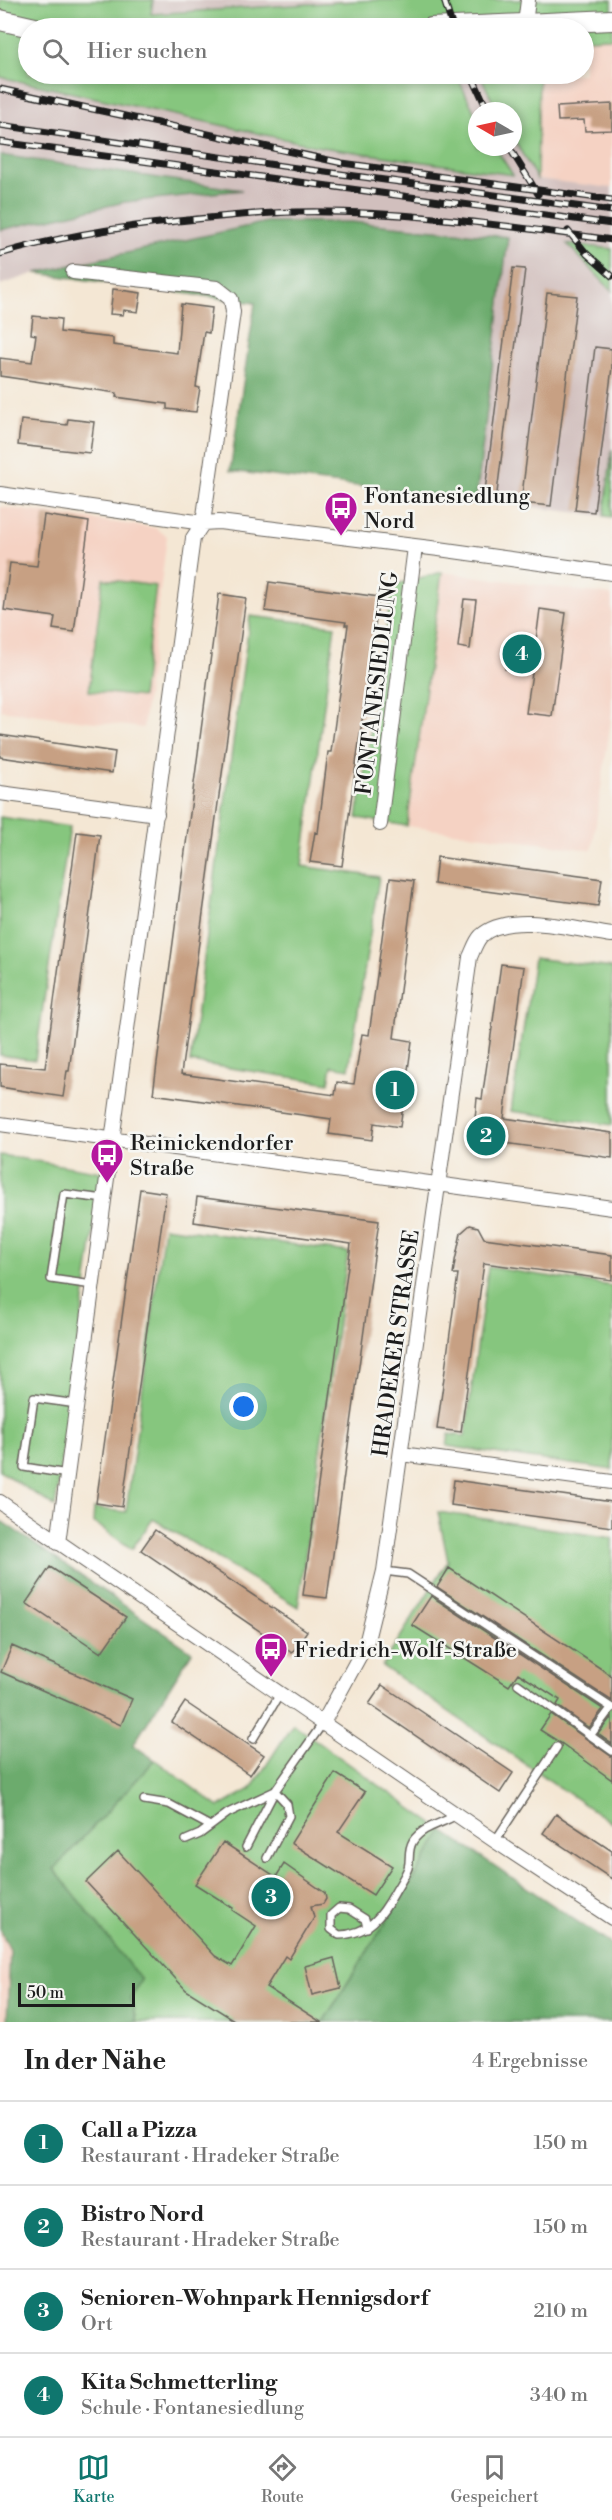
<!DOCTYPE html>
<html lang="de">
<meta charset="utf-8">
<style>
:root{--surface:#fff;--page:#f6f6f6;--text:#222;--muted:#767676;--line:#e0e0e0;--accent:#0f766e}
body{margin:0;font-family:"Libre Bodoni",serif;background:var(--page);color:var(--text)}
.compass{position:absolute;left:468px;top:102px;width:54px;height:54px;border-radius:50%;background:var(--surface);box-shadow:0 3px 9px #0003;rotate:279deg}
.scale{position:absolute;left:18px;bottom:15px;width:117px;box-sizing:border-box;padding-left:6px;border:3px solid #1c1c1c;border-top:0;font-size:16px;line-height:21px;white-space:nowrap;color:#1c1c1c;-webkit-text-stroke:4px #f6f6f2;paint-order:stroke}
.you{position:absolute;left:244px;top:1407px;width:21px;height:21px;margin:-15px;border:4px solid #fff;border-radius:50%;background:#1a73e8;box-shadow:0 0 0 9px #1a73e833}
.badge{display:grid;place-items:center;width:39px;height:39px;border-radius:50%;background:var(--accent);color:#fff;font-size:20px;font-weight:700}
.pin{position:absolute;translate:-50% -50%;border:3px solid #fff;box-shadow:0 2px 6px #0006}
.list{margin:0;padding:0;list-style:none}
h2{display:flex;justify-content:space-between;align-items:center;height:78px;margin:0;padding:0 24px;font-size:26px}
h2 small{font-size:20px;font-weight:400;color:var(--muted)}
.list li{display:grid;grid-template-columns:39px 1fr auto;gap:18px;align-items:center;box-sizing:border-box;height:84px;padding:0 24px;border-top:2px solid var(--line)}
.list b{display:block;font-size:22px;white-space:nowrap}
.list p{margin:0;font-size:20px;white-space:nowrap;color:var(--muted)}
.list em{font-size:20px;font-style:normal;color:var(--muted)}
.icon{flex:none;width:33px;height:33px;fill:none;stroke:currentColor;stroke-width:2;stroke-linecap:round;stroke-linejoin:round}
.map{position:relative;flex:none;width:612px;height:2022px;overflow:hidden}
.search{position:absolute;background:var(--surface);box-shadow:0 3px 9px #0003;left:18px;right:18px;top:18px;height:66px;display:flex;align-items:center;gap:15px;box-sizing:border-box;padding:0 21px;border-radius:33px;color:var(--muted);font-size:22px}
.sheet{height:414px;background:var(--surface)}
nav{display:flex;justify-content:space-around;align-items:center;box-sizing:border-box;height:84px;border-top:2px solid var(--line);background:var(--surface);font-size:16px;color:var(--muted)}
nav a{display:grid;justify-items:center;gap:3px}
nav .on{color:var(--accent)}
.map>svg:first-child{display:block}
</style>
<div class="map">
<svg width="612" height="2022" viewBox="0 0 612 2022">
<rect width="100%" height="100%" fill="#f6f6f2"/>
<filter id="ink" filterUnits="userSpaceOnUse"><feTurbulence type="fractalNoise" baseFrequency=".0167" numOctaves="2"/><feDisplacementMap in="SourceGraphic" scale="12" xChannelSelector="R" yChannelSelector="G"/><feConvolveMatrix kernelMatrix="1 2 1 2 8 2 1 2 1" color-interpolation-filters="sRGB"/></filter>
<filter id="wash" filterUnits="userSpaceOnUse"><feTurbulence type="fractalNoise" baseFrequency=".008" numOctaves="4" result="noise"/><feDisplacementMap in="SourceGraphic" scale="24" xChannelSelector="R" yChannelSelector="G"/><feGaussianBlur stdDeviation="1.35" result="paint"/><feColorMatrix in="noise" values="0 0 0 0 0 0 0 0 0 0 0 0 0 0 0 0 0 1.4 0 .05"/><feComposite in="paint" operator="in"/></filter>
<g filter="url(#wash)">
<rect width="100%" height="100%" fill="#f4e7d4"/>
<path fill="#f5d2c3" d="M612 38V188L537 179 539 74H584V39Z
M0 507 155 528 167 536 143 728 0 710Z
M442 572 612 595V713L592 850 407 826Z
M0 1929 10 1950 7 2022H0Z"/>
<path fill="#d1bfbd" d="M153 0H373L151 14Z
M456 74H480L497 111H477V118Z
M0 77 321 147 512 175 495 147H513V138L537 179 612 188V249L567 245 612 291V449L604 516 476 500 508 237 36 273 0 285V230L125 202 238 189 0 155Z"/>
<path fill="#86c67e" stroke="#51714d" stroke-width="1.5" d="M0 0H153L151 14 373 0H612V38L584 39V28H28V74H456L477 118V147H495L513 175 321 147 0 77Z
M480 74H539L537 179 513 138V111H497Z
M567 244 612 249V291Z
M612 449V517L604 516Z
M442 572 407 826 357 818 393 585Z
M103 579 156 586 142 697 89 691Z
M250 616 335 626 302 866 379 877 349 1069 332 1066 329 1083 190 1062Z
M0 817 70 827 35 1060 0 1055Z
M534 958 612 968V1125L511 1111Z
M0 1155 102 1172 55 1507 0 1471Z
M164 1227 348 1252 298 1607 153 1519 132 1549 93 1522 94 1508 126 1512Z
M488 1267 612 1286V1470L447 1446 449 1434 465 1436Z
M438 1512 612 1538V1823L382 1666 448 1561Z
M293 1724 443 1831 323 2022H136L131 1998 54 1869 155 1760 219 1807 251 1789Z"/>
<path fill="#6cab6d" stroke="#446444" stroke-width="1.5" d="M0 155 242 190 125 202 0 230Z
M267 222H351L508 237 476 500 230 471 255 303 36 273Z
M0 1520 192 1652 133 1745 155 1760 54 1869 141 1980 131 1998 136 2022H7L10 1950 0 1929Z
M443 1831 612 1945V2022H323Z"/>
<g id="blocks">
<path fill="#c7a083" d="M612 104V130L585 131 584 120 558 121 557 107Z
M513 268 525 269 496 501 484 499Z
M113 289 141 293 138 312 124 310 123 315 110 314Z
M547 293 577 296 551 506 521 503Z
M181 304 212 308 209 333 204 332 196 387 200 388 196 412 167 409V404L116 397 117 393 0 376V358L32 362 36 335 31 334 33 316 61 319 60 332 113 338V345L177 353Z
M595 347 612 349V367L594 512 575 510Z
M68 419 94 422 90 453 18 445 21 420 67 425Z
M44 515 89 522 74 632 53 629 55 617 4 610 10 563 37 566Z
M269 582 379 597 342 866 310 862 315 832 318 833 328 752H331L348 625H345L346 622 265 611Z
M219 594 246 598 181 1074 335 1095 337 1082 354 1084 362 1034 369 1035 390 878 414 881 394 1038 412 1041 400 1127 374 1123 372 1140 329 1134 331 1119 153 1094Z
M464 599 476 600 470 649 458 647Z
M540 609 566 613 552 716 526 713 532 673 505 669 508 645 535 648Z
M0 735 115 752 112 773 0 757Z
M77 832 100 835 69 1071H67L63 1097 0 1087V1064L45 1068Z
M437 857 602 879 598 906 434 884Z
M501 964 524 967 504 1118 612 1133V1158L498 1142 488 1151H481L475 1146 473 1140 477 1098 482 1099Z
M140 1189 166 1193 122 1507 96 1503Z
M197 1197 379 1221 327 1598 303 1595 351 1244 194 1222Z
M470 1225 478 1227 484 1238 612 1255V1280L484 1263 461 1432 437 1429 458 1274H453L455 1261 461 1233Z
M454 1480 612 1502V1527L451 1505Z
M155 1530 307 1631 292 1653 141 1550Z
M50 1567 126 1617 101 1653 26 1603Z
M449 1568 612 1676V1701L437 1587Z
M431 1596 603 1709 589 1728 557 1705 560 1700 518 1673 509 1686 412 1625Z
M12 1646 132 1699 121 1725 1 1672Z
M382 1685 513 1773 500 1793 369 1704Z
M185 1702 264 1755 250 1775 172 1722Z
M551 1714 612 1757V1780L561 1743 540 1730Z
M612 1716V1744L598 1734Z
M335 1773 365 1792 338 1832 392 1866 373 1895 291 1843Z
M556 1814 612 1851V1879L543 1833Z
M223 1842 276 1877 284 1864 325 1893 326 1899 323 1904 311 1906 314 1918 289 1959 285 1956 266 1987 321 2022H237L186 1990 86 1882 118 1851 215 1956 232 1966 256 1926 232 1910 233 1908 195 1884Z
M334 1958 341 1988 312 1995 305 1966Z"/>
</g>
</g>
<g filter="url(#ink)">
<use href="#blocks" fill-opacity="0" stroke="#68635c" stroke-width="1.5"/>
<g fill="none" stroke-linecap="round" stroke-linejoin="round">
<g stroke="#68635c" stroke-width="10">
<path id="service" d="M93 1285 51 1279 64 1194 105 1199
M68 1474 24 1467 34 1398 77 1404
M384 1571 408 1574 612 1708
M518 1684 612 1751
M590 1736 611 1708
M253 1739 280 1694
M144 1800 169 1804 210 1826
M186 1840 200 1834 228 1813 275 1791 323 1723
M495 1841 557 1747
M246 1847 275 1791 287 1804 289 1816 267 1858
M367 1928 365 1919 349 1909 339 1908 331 1915V1929L339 1935C369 1934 382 1916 395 1892 399 1885 405 1876 408 1868 411 1858 407 1851 413 1841 423 1826 442 1824 456 1815"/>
</g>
<g stroke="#68635c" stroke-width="16">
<path id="minor" d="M525 24 528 0
M0 494 203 523 219 522 439 549 612 573
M0 793 157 814
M380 824 415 547
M0 1124 612 1208
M401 1454 612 1482
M0 1502 495 1841 612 1918
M58 1543 193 538 203 523 233 312 231 299 217 288 73 272
M323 1723 366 1644 384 1571 470 957C473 951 476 941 481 936 509 910 577 930 612 935"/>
</g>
<g stroke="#68635c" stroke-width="22">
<path id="secondary" d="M0 20 35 28
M431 28 612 20"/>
</g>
<use href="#service" stroke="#fff" stroke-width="7"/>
<use href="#minor" stroke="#fff" stroke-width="14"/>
<use href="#secondary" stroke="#fff" stroke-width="20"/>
<g stroke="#1c1c1c" stroke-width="7">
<path id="rail" d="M444 0 453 28
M471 74 488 111
M0 89 342 163 612 200
M0 125 282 166 612 211
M0 142 612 224
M509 147 538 194
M568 231 587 254 612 276
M0 254C58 237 118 227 178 221 217 217 256 213 296 212 401 210 508 226 612 240"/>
</g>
<use href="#rail" stroke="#f6f6f2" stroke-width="4.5" stroke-dasharray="14" stroke-linecap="butt"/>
</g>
</g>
<defs>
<g id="bus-pin" transform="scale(1.725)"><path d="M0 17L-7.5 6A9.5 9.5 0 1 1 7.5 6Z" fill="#b5179e" stroke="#f6f6f2"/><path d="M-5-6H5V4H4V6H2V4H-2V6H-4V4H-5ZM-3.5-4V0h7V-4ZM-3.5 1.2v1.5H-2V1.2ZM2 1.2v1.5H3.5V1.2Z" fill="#fff"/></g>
</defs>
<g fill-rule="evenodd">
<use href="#bus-pin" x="341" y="508"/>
<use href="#bus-pin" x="107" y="1155"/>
<use href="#bus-pin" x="271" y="1649"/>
</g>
<g text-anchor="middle" stroke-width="5" stroke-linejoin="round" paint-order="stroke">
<g font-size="22" fill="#1c1c1c" stroke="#f6f6f2" text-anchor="start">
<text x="364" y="503">Fontanesiedlung<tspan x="364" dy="25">Nord</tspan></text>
<text x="130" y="1150">Reinickendorfer<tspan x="130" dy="25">Straße</tspan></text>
<text x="294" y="1657">Friedrich-Wolf-Straße</text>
</g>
<g font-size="22" fill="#1c1c1c" stroke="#f6f6f2">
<text transform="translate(376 683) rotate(-83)" y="8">FONTANESIEDLUNG</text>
<text transform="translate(395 1343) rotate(-82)" y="8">HRADEKER STRASSE</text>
</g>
</g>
</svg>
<svg class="compass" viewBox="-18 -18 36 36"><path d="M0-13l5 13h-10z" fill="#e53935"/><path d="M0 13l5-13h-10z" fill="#767676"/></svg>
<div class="scale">50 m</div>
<div class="you"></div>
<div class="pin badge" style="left:395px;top:1090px">1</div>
<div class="pin badge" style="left:486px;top:1136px">2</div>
<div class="pin badge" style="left:271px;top:1897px">3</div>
<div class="pin badge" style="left:522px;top:654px">4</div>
<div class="search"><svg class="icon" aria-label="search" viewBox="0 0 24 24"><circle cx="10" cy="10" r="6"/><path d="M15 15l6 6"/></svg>Hier suchen</div>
</div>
<section class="sheet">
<h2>In der Nähe<small>4 Ergebnisse</small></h2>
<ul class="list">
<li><span class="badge">1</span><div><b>Call a Pizza</b><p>Restaurant · Hradeker Straße</p></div><em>150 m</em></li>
<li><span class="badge">2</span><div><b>Bistro Nord</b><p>Restaurant · Hradeker Straße</p></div><em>150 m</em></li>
<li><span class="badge">3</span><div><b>Senioren-Wohnpark Hennigsdorf</b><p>Ort</p></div><em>210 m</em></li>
<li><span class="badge">4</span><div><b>Kita Schmetterling</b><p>Schule · Fontanesiedlung</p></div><em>340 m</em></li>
</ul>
</section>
<nav>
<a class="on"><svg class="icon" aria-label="map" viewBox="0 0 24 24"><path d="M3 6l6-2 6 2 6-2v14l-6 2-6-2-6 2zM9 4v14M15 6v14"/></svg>Karte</a>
<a><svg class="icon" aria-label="directions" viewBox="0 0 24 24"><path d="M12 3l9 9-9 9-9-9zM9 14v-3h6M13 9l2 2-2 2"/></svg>Route</a>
<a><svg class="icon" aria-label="saved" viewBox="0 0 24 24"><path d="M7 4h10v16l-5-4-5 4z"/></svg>Gespeichert</a>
</nav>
